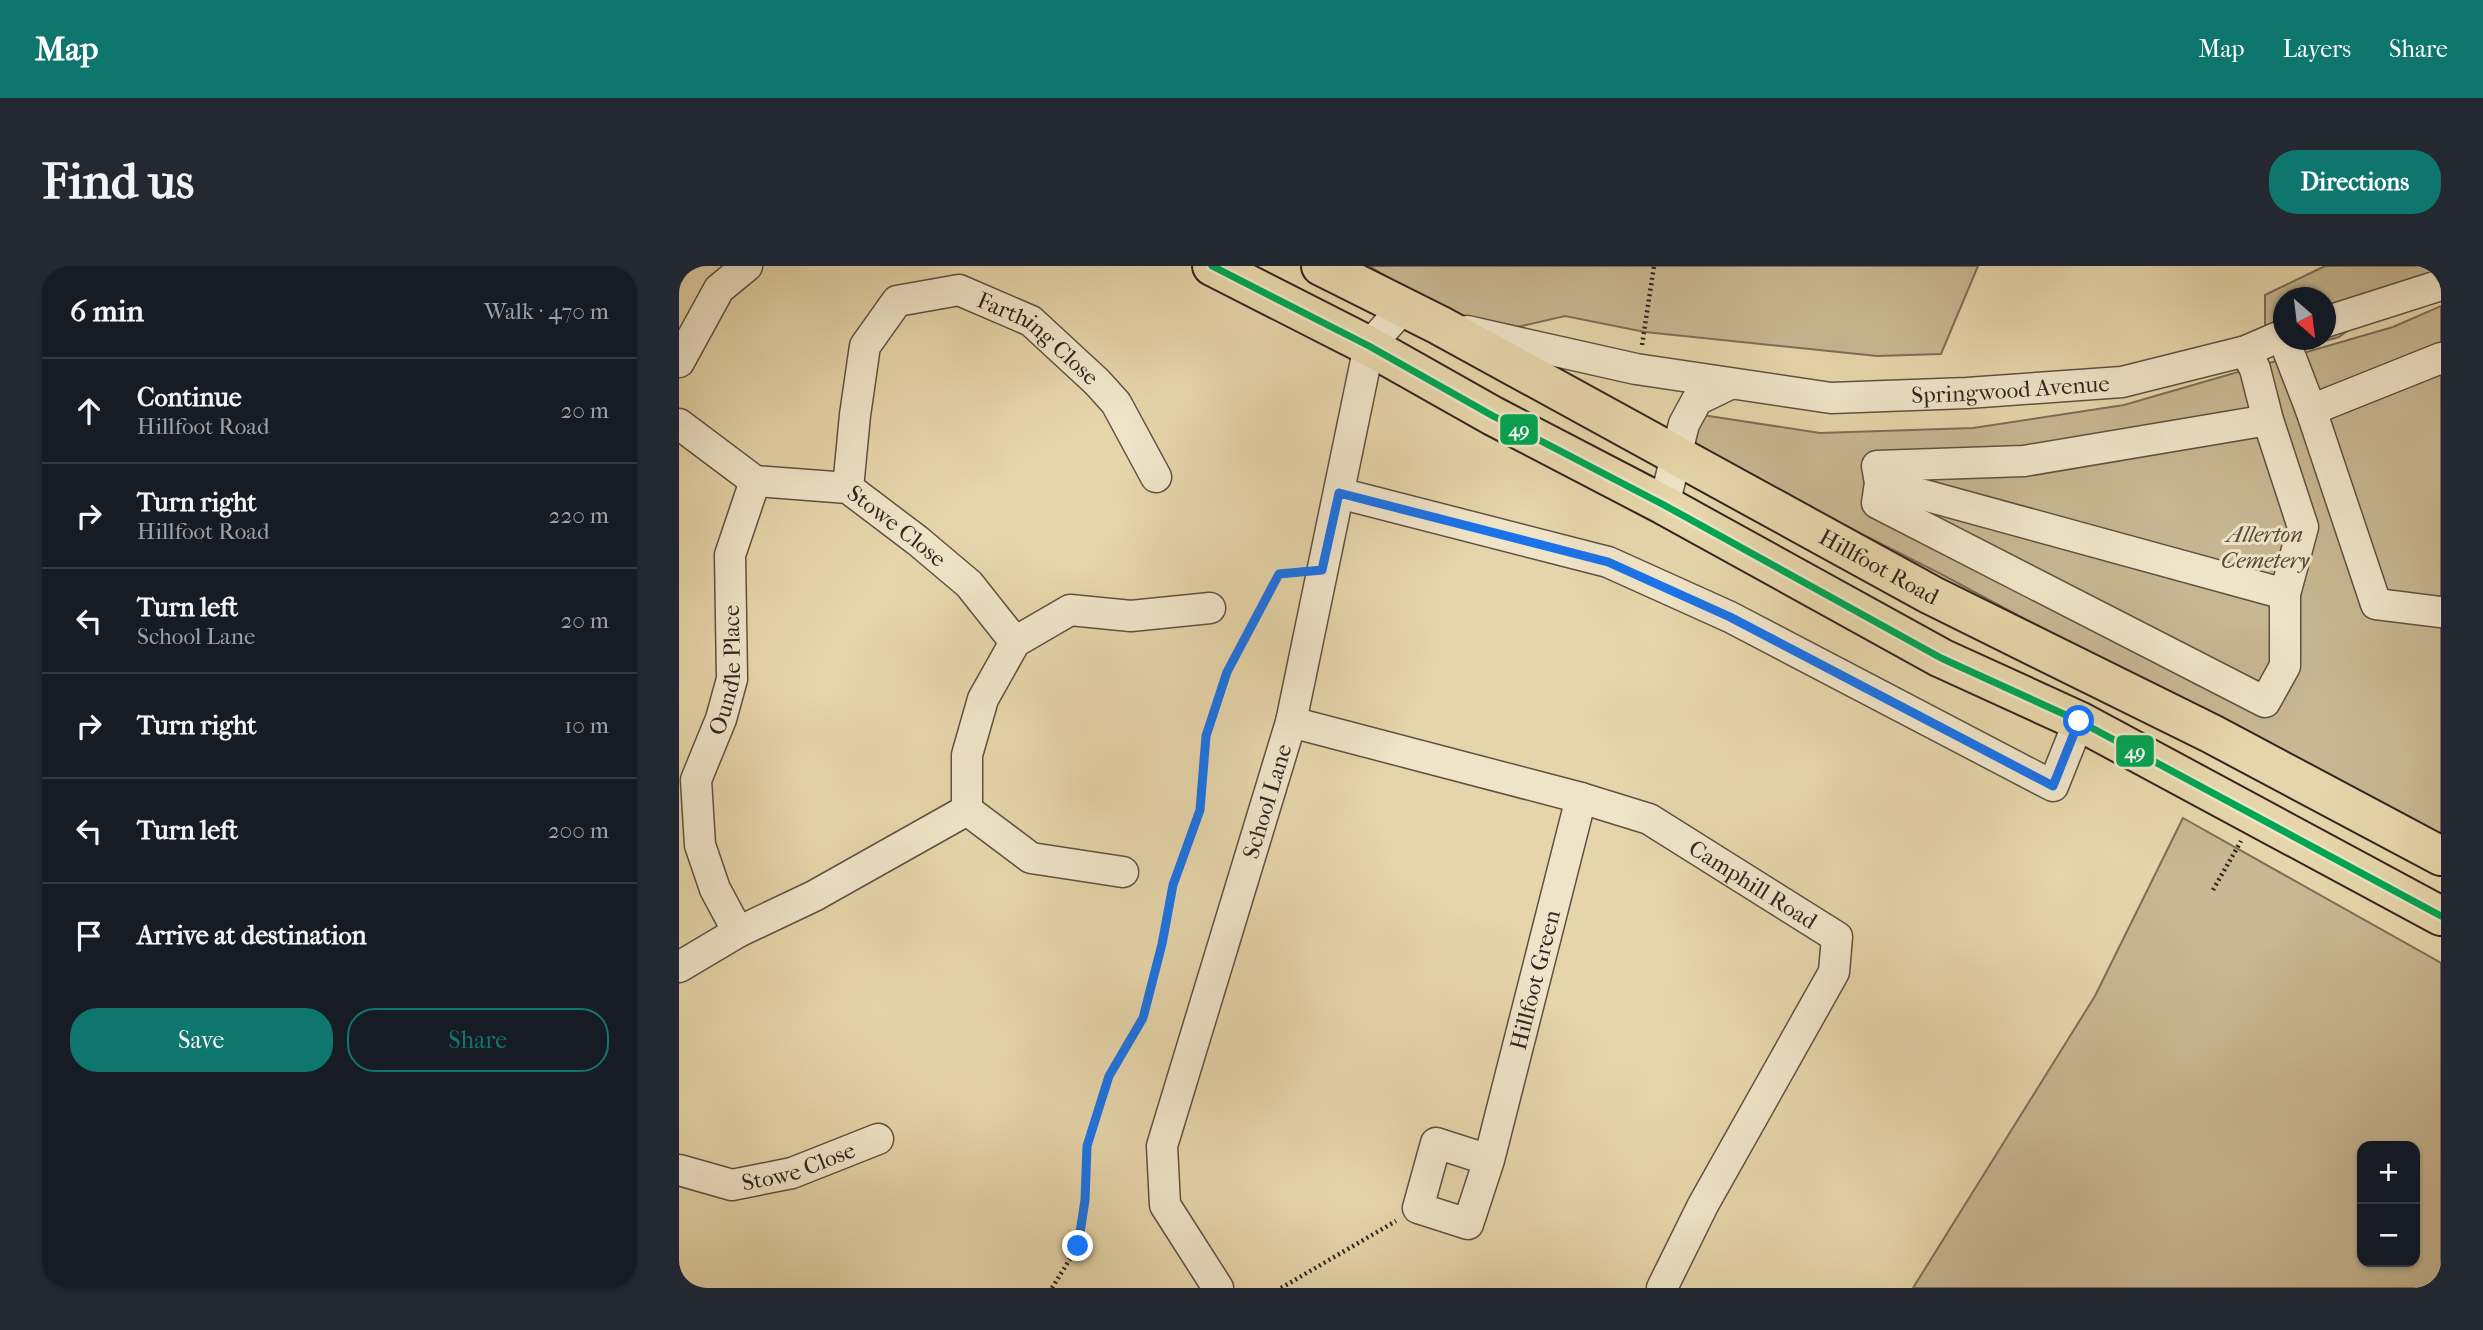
<!DOCTYPE html>
<meta charset="utf-8">
<style>
:root{--surface:#171b24;--page:#242831;--text:#f1f3f6;--muted:#9ea1a6;--line:#363941;--accent:#0f766e}
body{margin:0;font-family:"IM FELL French Canon",serif;background:var(--page);color:var(--text)}
.controls{position:absolute;right:21px;bottom:21px;display:grid;overflow:hidden;border-radius:14px;box-shadow:0 2px 5px #0004}
.controls button{width:63px;height:63px;display:grid;place-items:center;padding:0;border:0;border-bottom:2px solid var(--line);background:var(--surface);color:var(--text);font:35px sans-serif}
.compass{position:absolute;left:1594px;top:21px;width:63px;height:63px;border-radius:50%;background:var(--surface);box-shadow:0 2px 5px #0004;rotate:152deg}
.stop{position:absolute;width:21px;height:21px;margin:-16px;border:5px solid #1a73e8;border-radius:50%;background:#fff}
.stop.end{background:#1a73e8;border-color:#fff;box-shadow:0 2px 7px #0008}
.list{margin:0;padding:0;list-style:none}
h2{display:flex;justify-content:space-between;align-items:center;height:91px;margin:0;padding:0 28px;font-size:30px}
h2 small{font-size:23px;font-weight:400;color:var(--muted)}
.list li{display:grid;grid-template-columns:46px 1fr auto;gap:21px;align-items:center;box-sizing:border-box;height:105px;padding:0 28px;border-top:2px solid var(--line)}
.list b{display:block;font-size:26px;white-space:nowrap}
.list p{margin:0;font-size:23px;white-space:nowrap;color:var(--muted)}
.list em{font-size:23px;font-style:normal;color:var(--muted)}
.actions{display:flex;gap:14px;padding:21px 28px}
.actions a{flex:1;padding:16px 0;border:2px solid var(--accent);border-radius:28px;text-align:center;font-size:24px;color:var(--accent)}
.actions .main{background:var(--accent);color:#fff}
.icon{flex:none;width:38px;height:38px;fill:none;stroke:currentColor;stroke-width:2;stroke-linecap:round;stroke-linejoin:round}
.map{position:relative;flex:none;width:1762px;height:1022px;overflow:hidden;border-radius:28px}
header{display:flex;align-items:center;gap:42px;box-sizing:border-box;height:98px;padding:0 35px;background:var(--accent);color:#fff}
header strong{font-size:33px}
nav{display:flex;gap:38px;margin-inline-start:auto;font-size:24px}
.intro{display:flex;align-items:center;justify-content:space-between;box-sizing:border-box;height:168px;padding:0 42px}
h1{margin:0;font-size:49px}
.button{padding:18px 32px;border-radius:28px;background:var(--accent);color:#fff;font-size:24px;font-weight:700}
main{display:flex;gap:42px;padding:0 42px}
aside{flex:1;background:var(--surface);border-radius:28px;box-shadow:0 2px 5px #0004}
.map>svg:first-child{display:block}
</style>
<header>
<strong>Map</strong>
<nav><a>Map</a><a>Layers</a><a>Share</a></nav>
</header>
<div class="intro"><h1>Find us</h1><a class="button">Directions</a></div>
<main>
<aside>
<h2>6 min<small>Walk · 470 m</small></h2>
<ul class="list">
<li><svg class="icon" aria-label="ahead" viewBox="0 0 24 24"><path d="M12 20V5M6 11l6-6 6 6"/></svg><div><b>Continue</b><p>Hillfoot Road</p></div><em>20 m</em></li>
<li><svg class="icon" aria-label="right" viewBox="0 0 24 24"><path d="M7 20v-9h11M14 6l5 5-5 5"/></svg><div><b>Turn right</b><p>Hillfoot Road</p></div><em>220 m</em></li>
<li><svg class="icon" aria-label="left" viewBox="0 0 24 24"><path d="M17 20v-9H6M10 6l-5 5 5 5"/></svg><div><b>Turn left</b><p>School Lane</p></div><em>20 m</em></li>
<li><svg class="icon" aria-label="right" viewBox="0 0 24 24"><path d="M7 20v-9h11M14 6l5 5-5 5"/></svg><div><b>Turn right</b></div><em>10 m</em></li>
<li><svg class="icon" aria-label="left" viewBox="0 0 24 24"><path d="M17 20v-9H6M10 6l-5 5 5 5"/></svg><div><b>Turn left</b></div><em>200 m</em></li>
<li><svg class="icon" aria-label="arrive" viewBox="0 0 24 24"><path d="M6 21V4h12l-3 4 3 4H6"/></svg><div><b>Arrive at destination</b></div></li>
</ul>
<div class="actions"><a class="main">Save</a><a>Share</a></div>
</aside>
<div class="map">
<svg width="1762" height="1022" viewBox="0 0 1762 1022">
<rect width="100%" height="100%" fill="#e6d5aa"/>
<filter id="stains"><feTurbulence type="fractalNoise" baseFrequency=".00286" numOctaves="4"/><feColorMatrix values="0 0 0 0 .2 0 0 0 0 .09 0 0 0 0 .02 0 0 0 .5 -.17"/></filter>
<radialGradient id="worn" r=".72"><stop offset=".6" stop-color="#630" stop-opacity="0"/><stop offset="1" stop-color="#630" stop-opacity=".3"/></radialGradient>
<path fill="#c7b792" stroke="#7c6e58" stroke-width="2" fill-rule="evenodd" d="M690 0H1299L1262 88 1198 90 966 66 886 50 804 69Z
M1646 0H1762V4L1737 14 1660 71 1593 90 1586 59V29ZM1604 32H1646V74H1604Z
M1762 40V572L1593 485 1260 307 990 171 1004 146 1141 167 1294 162 1445 139 1714 61Z
M1504 552 1762 697V1022H1234L1416 730ZM1736 880V996H1683V880Z"/>
<g fill="none" stroke-linecap="round" stroke-linejoin="round">
<g stroke="#5f5142" stroke-width="33">
<g id="minor">
<path d="M1646 56 1762 19"/>
<path id="s1" d="M788 65 957 103 1152 132 1288 127 1443 116 1567 85 1604 69"/>
<path d="M1605 74 1632 144 1697 338 1762 346"/>
<path d="M1567 85 1576 103 1589 154 1624 261 1606 328V400L1586 436 1198 237 1201 217 1198 200 1345 195 1589 154"/>
<path d="M0 96 40 23 68 0"/>
<path d="M1632 144 1762 92"/>
<path id="s2" d="M0 158 76 215 169 222 239 275 290 318 336 376"/>
<path d="M1201 217 1606 328"/>
<path id="s3" d="M169 222 176 149 186 80 218 35 280 24 352 55 418 116 437 137 477 211"/>
<path d="M660 227 929 296 1051 351 1374 520 1400 455"/>
<path d="M985 239 1005 158 1018 134 1051 118"/>
<path id="s4" d="M612 456 902 532 970 553 1158 671 1155 706 1024 939 983 1022"/>
<path d="M288 544 352 592 444 606"/>
<path id="s5" d="M59 666 36 623 21 579 17 514 42 453 53 413 51 289 76 215"/>
<path d="M0 701 59 666 135 630 288 544V489L304 433 336 376 391 344 452 350 531 342"/>
<path id="s6" d="M810 894 757 877 739 942 789 958 810 894 902 532"/>
<path id="s7" d="M0 904 53 919 113 907 199 873"/>
<path id="s8" d="M539 1022 486 939 483 880 612 456 690 80 724 42"/>
</g>
</g>
<g stroke="#32251f" stroke-width="42">
<g id="highway">
<path d="M533 0 690 80 814 150 985 239 1262 392 1400 455 1762 650"/>
<path id="s9" d="M642 0 760 59 1252 329 1533 468 1762 590"/>
</g>
</g>
<path stroke="#32251f" stroke-width="4.5" stroke-dasharray="2 3.5" stroke-linecap="butt" d="M963 79 975 0
M1534 624 1562 575
M373 1022 399 980 406 934 408 880 430 810 464 752 483 678 494 619 521 544 527 470 548 406 600 308 618 307
M602 1022 717 955"/>
<use href="#minor" stroke="#efe4c8" stroke-width="30"/>
<use href="#highway" stroke="#e6d5aa" stroke-width="38"/>
<g stroke="#efe4c8" stroke-width="12">
<path id="bus-1" d="M533 0 690 80 814 150 985 239 1262 392 1400 455 1762 650"/>
</g>
<use href="#bus-1" stroke="#00a651" stroke-width="7"/>
</g>
<g fill="none" stroke-linecap="round" stroke-linejoin="round">
<path stroke="#1a73e8" stroke-width="9" d="M399 980 406 934 408 880 430 810 464 752 483 678 494 619 521 544 527 470 548 406 600 308 643 304 660 227 929 296 1051 351 1374 520 1400 455"/>
</g>
<g text-anchor="middle" stroke-width="6" stroke-linejoin="round" paint-order="stroke">
<g font-size="23" fill="#32251f" stroke="#efe4c8">
<text dy="8" stroke="none"><textPath href="#s3" startOffset="355">Farthing Close</textPath></text>
<text dy="8" stroke="none"><textPath href="#s1" startOffset="550">Springwood Avenue</textPath></text>
<text dy="8" stroke="none"><textPath href="#s2" startOffset="250">Stowe Close</textPath></text>
<text dy="8" stroke="none"><textPath href="#s9" startOffset="634">Hillfoot Road</textPath></text>
<text dy="8" stroke="none"><textPath href="#s5" startOffset="276">Oundle Place</textPath></text>
<text dy="8" stroke="none"><textPath href="#s8" startOffset="518">School Lane</textPath></text>
<text dy="8" stroke="none"><textPath href="#s4" startOffset="494">Camphill Road</textPath></text>
<text dy="8" stroke="none"><textPath href="#s6" startOffset="429">Hillfoot Green</textPath></text>
<text dy="8" stroke="none"><textPath href="#s7" startOffset="124">Stowe Close</textPath></text>
</g>
<g font-size="23" font-style="italic" fill="#574a3c" stroke="#efe4c8">
<text x="1586" y="276">Allerton<tspan x="1586" dy="26">Cemetery</tspan></text>
</g>
</g>
<g stroke="#efe4c8" stroke-width="2.5">
<rect x="820" y="147" width="40" height="33" rx="7" fill="#00a651"/>
<rect x="1436" y="468" width="40" height="34" rx="7" fill="#00a651"/>
</g>
<g font-size="19" text-anchor="middle" font-weight="bold" fill="#fff">
<text x="840" y="170">49</text>
<text x="1456" y="492">49</text>
</g>
<rect width="100%" height="100%" filter="url(#stains)"/>
<rect width="100%" height="100%" fill="url(#worn)"/>
</svg>
<div class="controls">
<button>+</button>
<button>−</button>
</div>
<svg class="compass" viewBox="-18 -18 36 36"><path d="M0-13l5 13h-10z" fill="#e53935"/><path d="M0 13l5-13h-10z" fill="#9ea1a6"/></svg>
<div class="stop" style="left:1400px;top:455px"></div>
<div class="stop end" style="left:399px;top:980px"></div>
</div>
</main>
